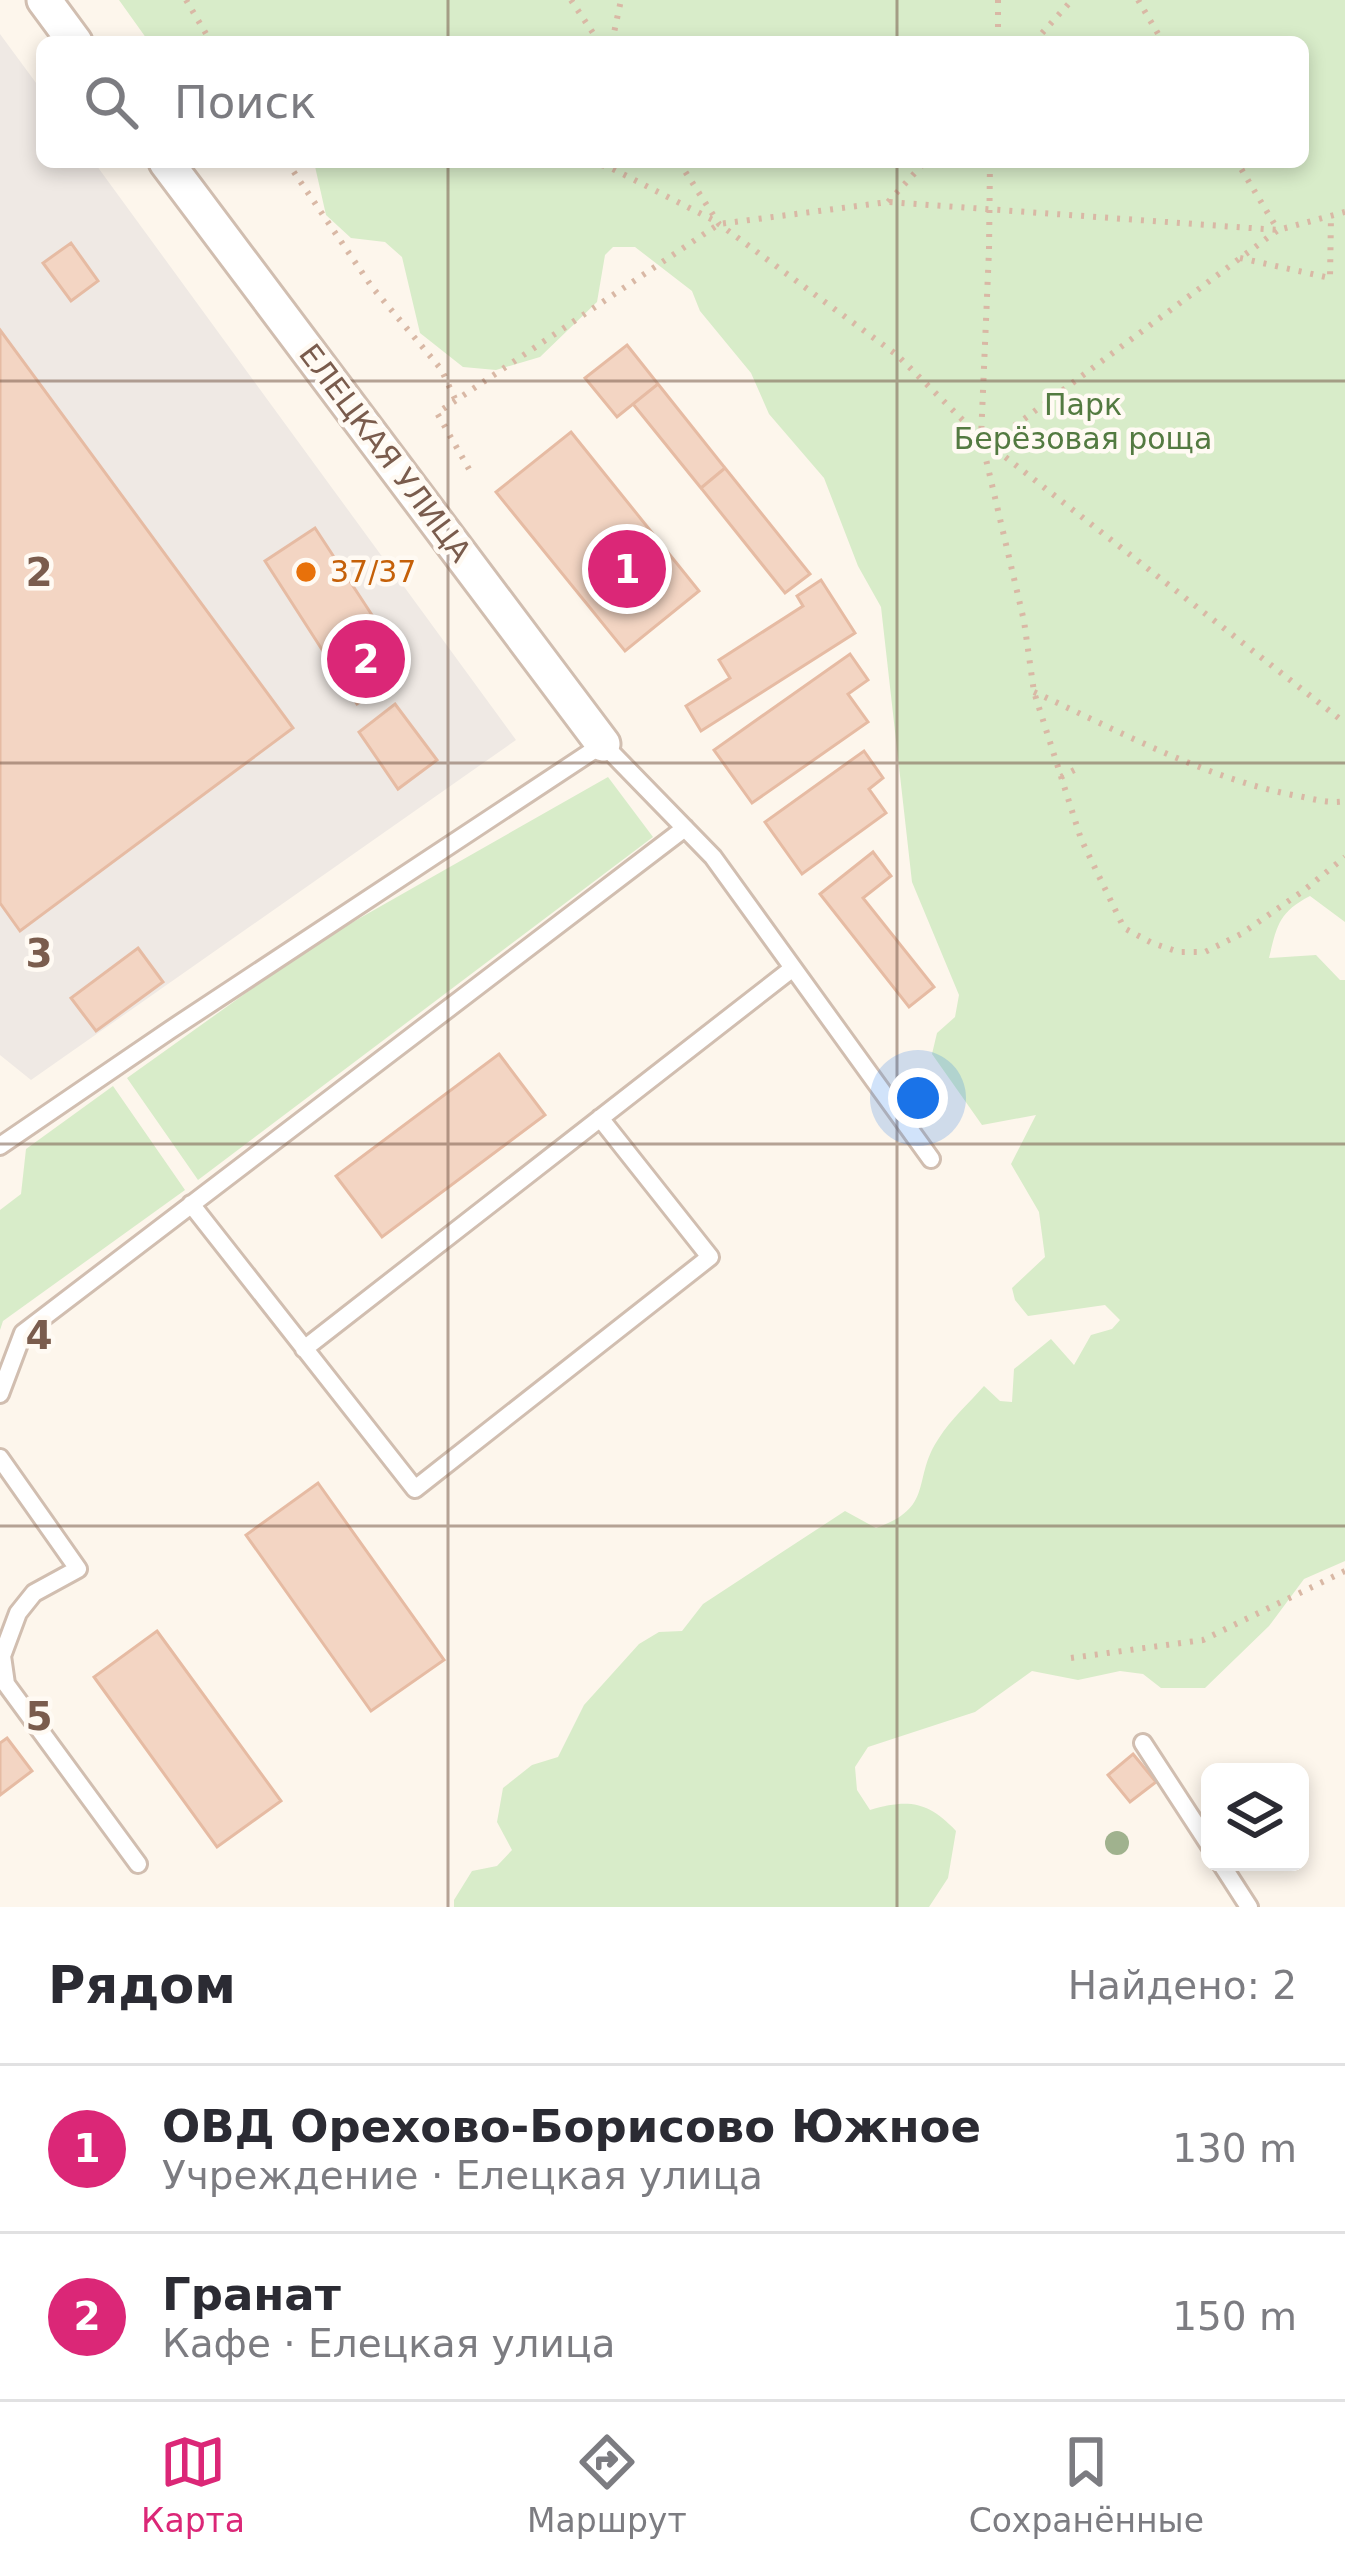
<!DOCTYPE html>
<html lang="ru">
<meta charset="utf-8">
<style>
:root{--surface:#fff;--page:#f7f7f7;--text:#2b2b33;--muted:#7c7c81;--line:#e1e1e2;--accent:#db2777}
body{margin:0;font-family:"DejaVu Sans",sans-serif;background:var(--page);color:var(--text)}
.controls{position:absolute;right:36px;bottom:36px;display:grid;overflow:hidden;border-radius:18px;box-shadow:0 6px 18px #0003}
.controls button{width:108px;height:108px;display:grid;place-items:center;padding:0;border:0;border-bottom:3px solid var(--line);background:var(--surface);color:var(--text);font:60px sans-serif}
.you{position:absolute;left:918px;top:1098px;width:42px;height:42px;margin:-30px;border:9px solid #fff;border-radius:50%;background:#1a73e8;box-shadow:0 0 0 18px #1a73e833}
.badge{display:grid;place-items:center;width:78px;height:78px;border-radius:50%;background:var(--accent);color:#fff;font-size:39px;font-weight:700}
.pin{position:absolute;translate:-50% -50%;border:6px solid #fff;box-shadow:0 3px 12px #0006}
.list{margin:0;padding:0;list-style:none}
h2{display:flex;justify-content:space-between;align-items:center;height:156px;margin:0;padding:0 48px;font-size:51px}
h2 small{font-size:39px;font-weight:400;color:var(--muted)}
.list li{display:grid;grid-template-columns:78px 1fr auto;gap:36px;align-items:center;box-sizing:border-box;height:168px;padding:0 48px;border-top:3px solid var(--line)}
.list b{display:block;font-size:45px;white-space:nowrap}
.list p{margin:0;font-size:39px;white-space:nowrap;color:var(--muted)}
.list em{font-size:39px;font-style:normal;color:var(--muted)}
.icon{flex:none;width:66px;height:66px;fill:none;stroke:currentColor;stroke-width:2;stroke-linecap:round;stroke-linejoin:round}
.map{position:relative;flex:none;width:1345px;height:1907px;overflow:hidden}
.search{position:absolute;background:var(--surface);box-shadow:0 6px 18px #0003;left:36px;right:36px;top:36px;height:132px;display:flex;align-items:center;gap:30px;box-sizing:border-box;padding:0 42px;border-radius:18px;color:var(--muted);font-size:45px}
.sheet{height:492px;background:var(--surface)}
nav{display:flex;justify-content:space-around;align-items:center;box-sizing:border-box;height:168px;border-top:3px solid var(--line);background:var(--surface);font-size:33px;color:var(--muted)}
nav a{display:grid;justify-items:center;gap:6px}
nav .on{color:var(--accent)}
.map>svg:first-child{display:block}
</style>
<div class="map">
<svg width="1345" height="1907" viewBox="0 0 1345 1907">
<rect width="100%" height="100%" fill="#fdf6ec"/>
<path fill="#efe9e4" d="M0 34 42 91V162H94L516 740 31 1080 0 1055Z"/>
<path fill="#d8ecc9" d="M119 0H1345V922L1310 896C1279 912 1277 925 1269 958L1316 955 1340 980H1345V1561L1304 1579 1269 1626 1205 1688H1161L1143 1674 1120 1671 1078 1680 1032 1671 975 1712 868 1747 855 1767 857 1790 870 1810C908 1799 928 1801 956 1831L948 1878 929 1907H454V1900L472 1871 497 1866 512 1850 497 1822 503 1788 532 1765 558 1757 584 1705 639 1644 659 1632 682 1631 703 1604 845 1511 876 1528C936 1507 911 1479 939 1438 951 1419 969 1403 984 1386L1000 1401 1012 1402 1014 1369 1051 1339 1074 1365 1091 1335 1112 1329 1120 1320 1105 1305 1028 1316 1015 1300 1012 1288 1045 1257 1039 1212 1011 1164 1036 1115 982 1125 932 1054 937 1033 955 1017 959 995 912 882 881 607 858 566 824 478 769 414 751 373 700 311 692 291 635 247H613L605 255 597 302 540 357 496 370 463 367 420 333 402 257 385 242 351 238 326 215 314 162H1303V42H149Z
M608 777 653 837 198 1180 127 1078 316 943Z
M113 1086 185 1190 3 1321 0 1330V1210L21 1194 26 1149Z"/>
<path fill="#f3d5c3" stroke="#e6bba3" stroke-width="3" d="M71 243 98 281 71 301 43 263Z
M0 330 293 728 20 931 0 903Z
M627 345 658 384 617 417 585 378Z
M658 384 725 468 701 488 633 404Z
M571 432 699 591 625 651 496 492Z
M725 468 810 574 785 593 701 488Z
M315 528 408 670 357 704 265 561Z
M821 580 855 633 701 731 686 706 730 678 719 660 803 606 797 596Z
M850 654 868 680 848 694 868 722 752 803 714 750Z
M395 704 437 760 398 789 359 732Z
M864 751 883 778 869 789 886 813 802 874 765 822Z
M873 852 891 876 863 898 934 987 909 1007 820 894Z
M138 948 163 982 96 1031 71 998Z
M499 1054 545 1115 382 1237 336 1176Z
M318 1483 444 1660 371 1711 246 1535Z
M157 1631 281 1801 217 1847 94 1677Z
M7 1738 32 1771 0 1795V1743Z
M1133 1754 1156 1782 1130 1802 1108 1775Z"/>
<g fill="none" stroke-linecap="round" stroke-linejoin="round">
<g stroke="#d1beb0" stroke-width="22">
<path id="lane" d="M0 1146 170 1030 603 744 713 857 931 1159
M191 1204 415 1489 710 1257 600 1118
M304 1349 793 968
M0 1394 23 1333 685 828
M0 1458 78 1569 34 1593 18 1613 2 1656 6 1684 138 1864
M1143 1743 1210 1846
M1220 1862 1249 1907"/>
</g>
<g stroke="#d1beb0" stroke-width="39">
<path id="street" d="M44 0 75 42
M166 162 603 744"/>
</g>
<path stroke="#d9b8a5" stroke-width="6" stroke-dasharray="3 9" stroke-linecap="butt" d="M186 0 211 42
M571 0 599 42
M998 0V42
M1138 0 1163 42
M612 42 621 0
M1034 42 1072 0
M287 162 372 287 441 369 456 401
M590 162 609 167 717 222
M679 162 719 224 897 355 981 438 1345 723
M990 162 989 250 981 438 1024 621 1034 692 1081 839 1124 928 1152 943 1179 952H1205L1241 934 1303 891 1345 857
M888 202 925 162
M1240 258 1330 278 1331 216
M981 438 1004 432 1020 422 1278 230 1237 162
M469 469 437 413 719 224 888 202 1278 230 1345 212
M1034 692C1119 731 1206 779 1298 796 1314 799 1329 804 1345 801
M1061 777 1080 767
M1071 1658 1203 1640 1345 1571"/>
<use href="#lane" stroke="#fff" stroke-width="16"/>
<use href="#street" stroke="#fff" stroke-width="33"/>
</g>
<circle fill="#a0b28e" cx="1117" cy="1843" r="12"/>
<path fill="none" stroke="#7a5c4d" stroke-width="3" stroke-opacity="0.55" d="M448 0V42M897 0V42M448 162V1907M897 162V1907M0 381H1345M0 763H1345M0 1144H1345M0 1526H1345"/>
<circle fill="#e8710a" stroke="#fffaf3" stroke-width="4.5" cx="306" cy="572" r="12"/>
<g text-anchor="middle" stroke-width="9" stroke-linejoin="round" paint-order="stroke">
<g font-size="30" fill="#537a41" stroke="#fffaf3">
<text x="1083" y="415">Парк<tspan x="1083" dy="34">Берёзовая роща</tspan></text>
</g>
<g font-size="30" fill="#7a5c4d" stroke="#fffaf3">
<text transform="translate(385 453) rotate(53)" y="10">ЕЛЕЦКАЯ УЛИЦА</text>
</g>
<g font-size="30" fill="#c56008" stroke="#fffaf3" text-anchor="start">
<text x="330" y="582">37/37</text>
</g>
</g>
<g font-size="39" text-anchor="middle" font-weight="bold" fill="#7a5c4d" stroke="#fffaf3" stroke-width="9" stroke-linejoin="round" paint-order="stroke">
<text x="39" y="586">2</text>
<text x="39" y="967">3</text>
<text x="39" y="1349">4</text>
<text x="39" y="1730">5</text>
</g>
</svg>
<div class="controls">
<button><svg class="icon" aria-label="layers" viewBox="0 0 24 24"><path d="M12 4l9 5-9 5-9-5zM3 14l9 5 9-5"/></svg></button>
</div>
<div class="you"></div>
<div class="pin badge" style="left:627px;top:569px">1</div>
<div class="pin badge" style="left:366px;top:659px">2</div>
<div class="search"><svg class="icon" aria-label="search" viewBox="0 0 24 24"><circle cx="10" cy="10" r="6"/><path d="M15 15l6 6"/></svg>Поиск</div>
</div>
<section class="sheet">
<h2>Рядом<small>Найдено: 2</small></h2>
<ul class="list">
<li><span class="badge">1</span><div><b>ОВД Орехово-Борисово Южное</b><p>Учреждение · Елецкая улица</p></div><em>130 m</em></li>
<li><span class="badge">2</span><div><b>Гранат</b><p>Кафе · Елецкая улица</p></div><em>150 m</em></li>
</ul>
</section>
<nav>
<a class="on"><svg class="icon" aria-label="map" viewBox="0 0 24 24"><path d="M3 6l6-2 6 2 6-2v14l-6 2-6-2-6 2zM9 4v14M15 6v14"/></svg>Карта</a>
<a><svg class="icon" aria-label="directions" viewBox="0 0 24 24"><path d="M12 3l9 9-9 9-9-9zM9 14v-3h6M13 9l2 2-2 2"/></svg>Маршрут</a>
<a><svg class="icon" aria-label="saved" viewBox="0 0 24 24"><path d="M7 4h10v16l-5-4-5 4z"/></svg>Сохранённые</a>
</nav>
